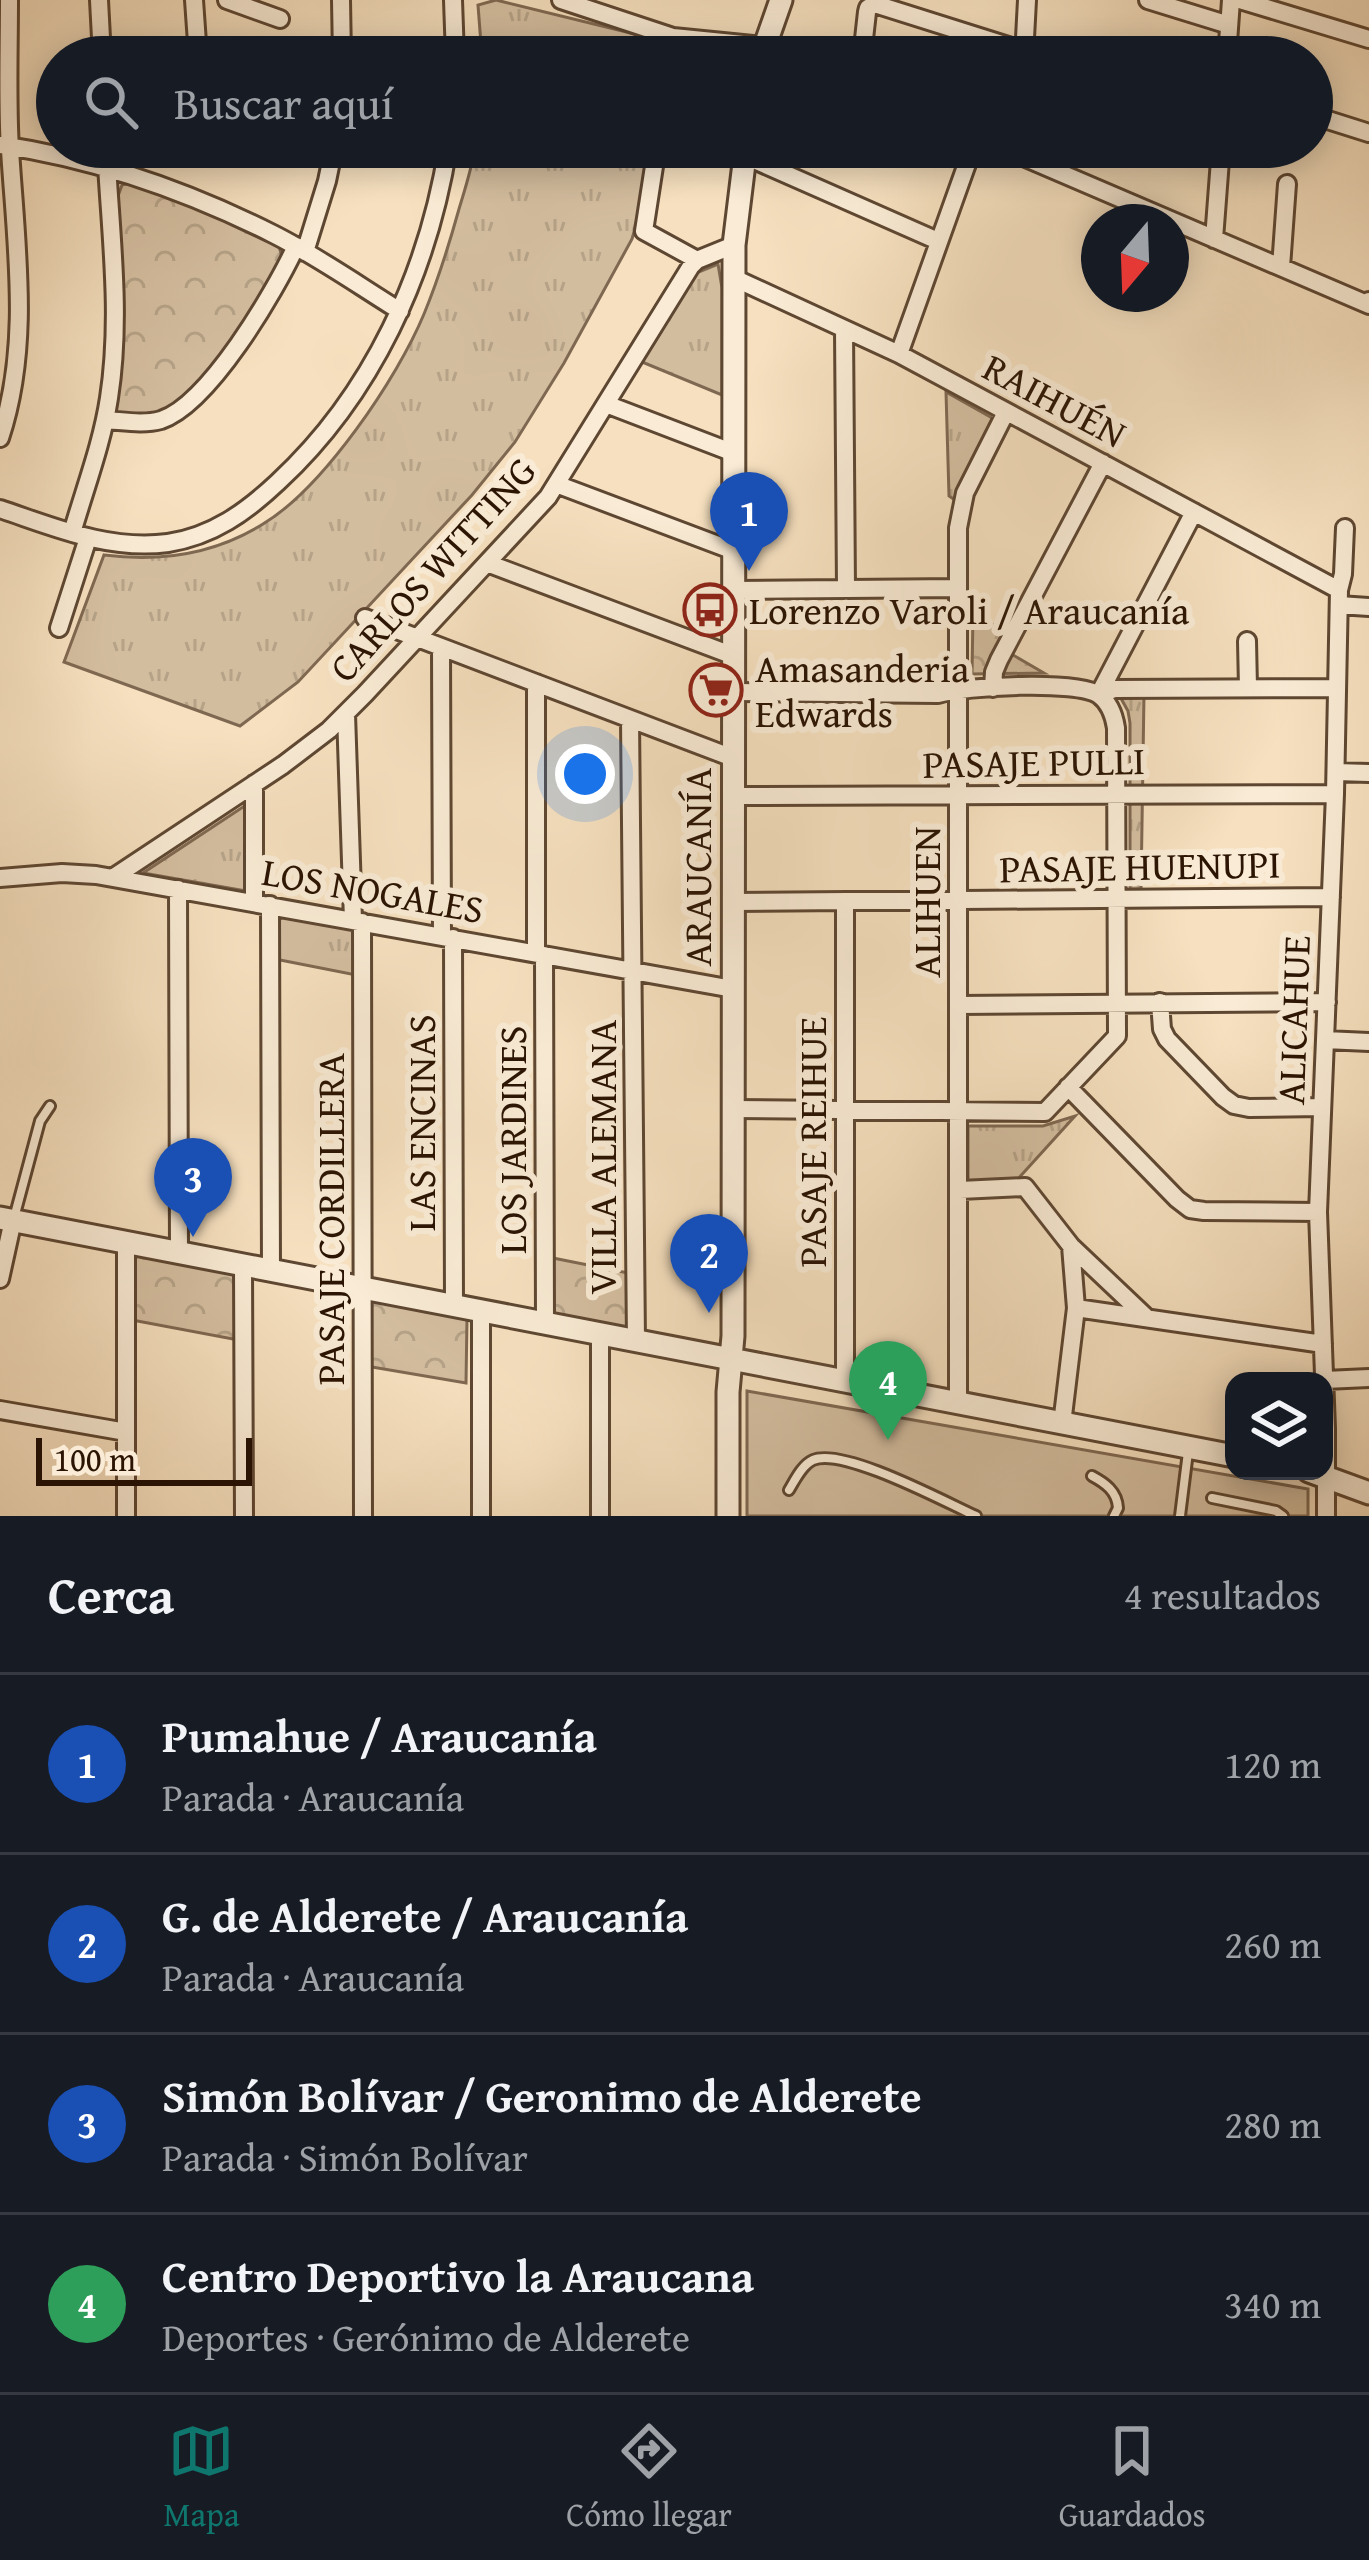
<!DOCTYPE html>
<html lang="es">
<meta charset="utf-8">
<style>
:root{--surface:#171b24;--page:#20242c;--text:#f1f3f6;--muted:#9ea1a6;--line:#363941;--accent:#0f766e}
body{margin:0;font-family:"Gentium Book Plus",serif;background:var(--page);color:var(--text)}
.controls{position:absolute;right:36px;bottom:36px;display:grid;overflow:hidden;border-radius:24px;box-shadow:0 6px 30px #0003}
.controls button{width:108px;height:108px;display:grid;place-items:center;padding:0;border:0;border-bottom:3px solid var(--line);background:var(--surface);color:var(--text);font:60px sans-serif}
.compass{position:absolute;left:1081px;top:204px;width:108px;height:108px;border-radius:50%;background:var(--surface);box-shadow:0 6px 30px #0003;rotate:199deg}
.scale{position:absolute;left:36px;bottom:30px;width:216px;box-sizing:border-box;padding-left:12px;border:6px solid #2b1403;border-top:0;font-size:33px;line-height:42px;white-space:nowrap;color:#2b1403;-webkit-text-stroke:9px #f9ebd5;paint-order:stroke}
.you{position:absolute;left:585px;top:774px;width:42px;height:42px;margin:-30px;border:9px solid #fff;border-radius:50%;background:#1a73e8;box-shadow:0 0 0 18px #1a73e833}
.badge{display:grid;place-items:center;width:78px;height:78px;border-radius:50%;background:var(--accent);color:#fff;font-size:39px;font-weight:700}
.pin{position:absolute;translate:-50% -99px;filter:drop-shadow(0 3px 6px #0008)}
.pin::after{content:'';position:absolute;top:63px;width:42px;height:36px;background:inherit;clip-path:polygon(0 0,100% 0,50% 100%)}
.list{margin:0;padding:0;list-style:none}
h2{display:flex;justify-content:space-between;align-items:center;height:156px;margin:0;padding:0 48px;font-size:51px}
h2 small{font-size:39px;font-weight:400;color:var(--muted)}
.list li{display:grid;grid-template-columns:78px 1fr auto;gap:36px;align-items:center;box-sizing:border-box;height:180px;padding:0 48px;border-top:3px solid var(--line)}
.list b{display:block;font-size:45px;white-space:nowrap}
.list p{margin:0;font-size:39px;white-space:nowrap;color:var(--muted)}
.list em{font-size:39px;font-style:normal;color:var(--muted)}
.icon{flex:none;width:66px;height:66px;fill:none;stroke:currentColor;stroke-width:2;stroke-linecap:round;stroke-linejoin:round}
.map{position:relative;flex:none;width:1369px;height:1516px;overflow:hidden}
.search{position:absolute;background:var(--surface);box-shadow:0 6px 30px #0003;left:36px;right:36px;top:36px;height:132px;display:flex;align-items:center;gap:30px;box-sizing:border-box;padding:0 42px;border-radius:66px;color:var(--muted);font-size:45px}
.sheet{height:876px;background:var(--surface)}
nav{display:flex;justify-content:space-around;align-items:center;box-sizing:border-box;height:168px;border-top:3px solid var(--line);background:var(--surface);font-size:33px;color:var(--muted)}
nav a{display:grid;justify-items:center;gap:6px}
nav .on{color:var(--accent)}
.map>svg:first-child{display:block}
</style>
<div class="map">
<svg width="1369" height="1516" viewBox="0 0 1369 1516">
<defs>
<pattern id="grass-tufts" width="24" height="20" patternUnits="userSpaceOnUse" patternTransform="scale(3)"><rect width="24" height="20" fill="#d3bd9f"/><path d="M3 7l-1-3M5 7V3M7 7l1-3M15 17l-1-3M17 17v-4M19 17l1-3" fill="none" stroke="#b5a287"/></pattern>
<pattern id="park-crowns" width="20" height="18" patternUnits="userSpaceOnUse" patternTransform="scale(3)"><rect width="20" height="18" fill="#d3bd9f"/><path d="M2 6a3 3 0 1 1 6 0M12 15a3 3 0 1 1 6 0" fill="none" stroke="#b5a287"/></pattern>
</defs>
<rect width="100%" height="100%" fill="#f6e0bf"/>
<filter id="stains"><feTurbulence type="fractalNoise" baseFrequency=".00167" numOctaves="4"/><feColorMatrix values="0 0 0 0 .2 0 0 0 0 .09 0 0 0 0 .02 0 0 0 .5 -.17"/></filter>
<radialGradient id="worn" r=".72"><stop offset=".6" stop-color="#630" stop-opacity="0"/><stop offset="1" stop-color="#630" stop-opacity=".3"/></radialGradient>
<path fill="url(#grass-tufts)" stroke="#7f6851" stroke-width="3" d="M496 0 655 39 665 45 663 57H482L478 5Z
M475 147H651L645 194 632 239 564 363 515 442 472 495 298 682 240 726 64 662 104 555C159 562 215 554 263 524 323 488 397 379 424 314 438 280 449 245 459 209 465 189 472 168 475 147Z
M718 264 722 288V395L642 362 696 273Z
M946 392 994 419 955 500 949 496Z
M1118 693 1144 694 1141 889H1130V723L1128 711Z
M246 805V891L143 873Z
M277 916 359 930 356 975 275 959Z
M1075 1116 1015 1182 968 1183V1126H1043Z"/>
<path fill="url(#park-crowns)" stroke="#7f6851" stroke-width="3" d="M129 183 199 209 279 246 282 257C258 304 206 398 154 415 143 419 128 415 116 414L115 411 122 293 118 196 122 185Z
M973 615 1007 631 1001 648 1044 673 972 674Z
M133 1250 235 1274 238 1340 132 1320Z
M553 1258 633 1274 634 1332 554 1317Z
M366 1296 467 1318 466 1383 366 1366Z"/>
<path fill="#d3bd9f" stroke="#7f6851" stroke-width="3" d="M747 1391 1308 1489V1516H747Z"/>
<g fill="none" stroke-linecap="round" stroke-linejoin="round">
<g stroke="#5e4732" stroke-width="14">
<path id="service" d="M14 1218 40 1121 50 1106
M1092 1476C1105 1483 1117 1491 1118 1508L1114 1516
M789 1490C795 1480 802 1465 813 1460 843 1447 945 1502 976 1516
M1212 1498 1276 1511 1283 1516
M1180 1516 1188 1452"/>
</g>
<g stroke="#5e4732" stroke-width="22">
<path id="minor" d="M99 0 102 57
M194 0 198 57
M227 0 280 19
M341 0 342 57
M453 0 455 57
M561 0 673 37 764 46 789 57
M1148 0 1229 25
M1240 0 1369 39
M862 57 867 12 868 8 875 4 1024 51
M1024 57 1027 0
M1227 57 1231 0
M1312 115 1369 133
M1 145C96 159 187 191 273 234 317 256 358 285 400 311
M657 147 644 231 697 260
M1000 147 1369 305V301
M745 156 938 241
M1214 239 1221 147
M305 252 327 181 334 147
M1281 267 1287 184
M734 278 899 354 1339 590
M844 329 846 589
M899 354 973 147
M606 404 734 453
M105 420C123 421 143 425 161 420 209 404 275 292 296 246
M0 438C31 345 16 246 10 150 7 100 9 50 9 0
M556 484 734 551
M0 509C54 527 109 551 168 543 213 536 246 512 278 482 372 395 428 273 448 147
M72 533C85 488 102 444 109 398 122 314 110 231 106 147
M487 563 734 656
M734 590 958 588
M1339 605 1369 607
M365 618 733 758
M59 628 88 538
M1247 641 1248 688
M441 647 442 936
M536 683V953
M993 688 994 672 999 660 1103 463
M1099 694 1194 512
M1099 695 1114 689 1337 688
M346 714 353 920
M630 719 636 1342
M1336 772 1369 773
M254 784V903
M734 796 1335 794
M114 877 283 765 329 730 365 694 548 497 691 266 697 260 734 245
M0 878 62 873 96 875 733 989
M178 889 179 1253
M845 901V1382
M733 902 1331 897
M270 905 271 1271
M362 922 363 1516
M453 938 454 1307
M544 955 545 1324
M1160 1002 1162 1029 1167 1039 1223 1097 1234 1105 1249 1108 1322 1107
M959 1005 1327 1002
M1325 1040 1369 1042
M1068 1087 1177 1199 1190 1209 1204 1211 1318 1212
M733 1109 1045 1112 1117 1036 1116 728C1114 715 1110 703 1099 695 1077 680 965 686 938 694L734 692
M960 1190 1025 1187 1071 1246 1147 1318
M126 1243V1516
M243 1266 244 1516
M0 1279 13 1220
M1076 1308 1323 1344
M1325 1380 1369 1378
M958 1404V528L965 493 1006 412
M0 1410 126 1432
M1062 1424 1076 1308 1071 1246
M481 1516V1312
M600 1516V1335
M1326 1516V1429L1318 1212 1335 794 1339 590 1343 574 1345 528"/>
</g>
<g stroke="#5e4732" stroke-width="27">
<path id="tertiary" d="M761 57 781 0
M0 1218 1234 1456
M1309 1471 1369 1493
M728 1516V1392L733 1336 734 245 746 147"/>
</g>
<use href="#service" stroke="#f9ebd5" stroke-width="8"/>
<use href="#minor" stroke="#f9ebd5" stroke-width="16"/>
<use href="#tertiary" stroke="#f9ebd5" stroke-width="21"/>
</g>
<defs>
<g id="bus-ring" transform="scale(2.7)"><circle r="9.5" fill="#f9ebd5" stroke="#8f2418" stroke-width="1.5"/><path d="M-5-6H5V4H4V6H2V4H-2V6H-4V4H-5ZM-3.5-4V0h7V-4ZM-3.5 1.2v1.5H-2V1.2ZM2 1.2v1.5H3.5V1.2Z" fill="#8f2418"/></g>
<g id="supermarket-ring" transform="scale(2.7)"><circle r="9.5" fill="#f9ebd5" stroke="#8f2418" stroke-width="1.5"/><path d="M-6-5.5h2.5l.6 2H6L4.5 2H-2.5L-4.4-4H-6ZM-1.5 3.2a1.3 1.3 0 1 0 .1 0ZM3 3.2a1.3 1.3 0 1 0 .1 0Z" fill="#8f2418"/></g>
</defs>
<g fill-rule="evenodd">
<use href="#bus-ring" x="710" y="610"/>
<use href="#supermarket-ring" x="716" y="690"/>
</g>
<g text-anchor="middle" stroke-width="12" stroke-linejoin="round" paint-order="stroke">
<g font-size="39" fill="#2b1403" stroke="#f9ebd5">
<text transform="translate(1055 400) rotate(28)" y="14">RAIHUÉN</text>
<text transform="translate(432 569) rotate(-48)" y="14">CARLOS WITTING</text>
<text transform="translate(1034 762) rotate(-1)" y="14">PASAJE PULLI</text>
<text transform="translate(1140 866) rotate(-1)" y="14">PASAJE HUENUPI</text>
<text transform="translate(697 867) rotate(-90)" y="14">ARAUCANÍA</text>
<text transform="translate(373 890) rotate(10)" y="14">LOS NOGALES</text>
<text transform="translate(926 902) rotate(-90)" y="14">ALIHUEN</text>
<text transform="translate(1293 1020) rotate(-88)" y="14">ALICAHUE</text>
<text transform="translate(421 1123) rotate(-90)" y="14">LAS ENCINAS</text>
<text transform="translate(512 1140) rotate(-90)" y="14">LOS JARDINES</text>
<text transform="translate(812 1142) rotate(-90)" y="14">PASAJE REIHUE</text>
<text transform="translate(602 1157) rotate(-90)" y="14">VILLA ALEMANA</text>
<text transform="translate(330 1219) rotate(-90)" y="14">PASAJE CORDILLERA</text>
</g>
<g font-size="39" fill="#2b1403" stroke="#f9ebd5" text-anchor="start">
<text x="749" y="624">Lorenzo Varoli / Araucanía</text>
<text x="755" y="682">Amasanderia<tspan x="755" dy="45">Edwards</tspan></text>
</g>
</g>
<rect width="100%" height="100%" filter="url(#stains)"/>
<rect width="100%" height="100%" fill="url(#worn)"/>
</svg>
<div class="controls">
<button><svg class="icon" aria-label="layers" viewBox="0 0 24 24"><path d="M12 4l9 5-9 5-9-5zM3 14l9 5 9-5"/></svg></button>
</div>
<svg class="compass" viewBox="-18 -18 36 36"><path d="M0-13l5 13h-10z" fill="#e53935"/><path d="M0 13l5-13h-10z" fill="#9ea1a6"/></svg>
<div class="scale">100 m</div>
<div class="you"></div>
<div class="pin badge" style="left:749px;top:571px;background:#1a4fb4">1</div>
<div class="pin badge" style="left:709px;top:1313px;background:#1a4fb4">2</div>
<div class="pin badge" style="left:193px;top:1237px;background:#1a4fb4">3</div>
<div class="pin badge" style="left:888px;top:1440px;background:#2e9e5b">4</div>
<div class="search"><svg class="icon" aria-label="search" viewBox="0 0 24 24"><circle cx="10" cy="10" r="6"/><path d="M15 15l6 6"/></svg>Buscar aquí</div>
</div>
<section class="sheet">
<h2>Cerca<small>4 resultados</small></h2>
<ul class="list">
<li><span class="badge" style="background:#1a4fb4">1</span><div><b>Pumahue / Araucanía</b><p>Parada · Araucanía</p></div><em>120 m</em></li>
<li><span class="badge" style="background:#1a4fb4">2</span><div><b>G. de Alderete / Araucanía</b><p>Parada · Araucanía</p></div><em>260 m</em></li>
<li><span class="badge" style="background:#1a4fb4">3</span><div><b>Simón Bolívar / Geronimo de Alderete</b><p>Parada · Simón Bolívar</p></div><em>280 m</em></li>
<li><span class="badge" style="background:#2e9e5b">4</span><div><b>Centro Deportivo la Araucana</b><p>Deportes · Gerónimo de Alderete</p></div><em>340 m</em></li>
</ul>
</section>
<nav>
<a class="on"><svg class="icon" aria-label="map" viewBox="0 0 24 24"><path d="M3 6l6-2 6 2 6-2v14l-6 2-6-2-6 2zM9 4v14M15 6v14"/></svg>Mapa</a>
<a><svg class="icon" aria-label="directions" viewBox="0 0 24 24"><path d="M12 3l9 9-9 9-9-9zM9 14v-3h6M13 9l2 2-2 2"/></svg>Cómo llegar</a>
<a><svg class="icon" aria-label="saved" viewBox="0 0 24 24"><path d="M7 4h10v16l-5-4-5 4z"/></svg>Guardados</a>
</nav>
